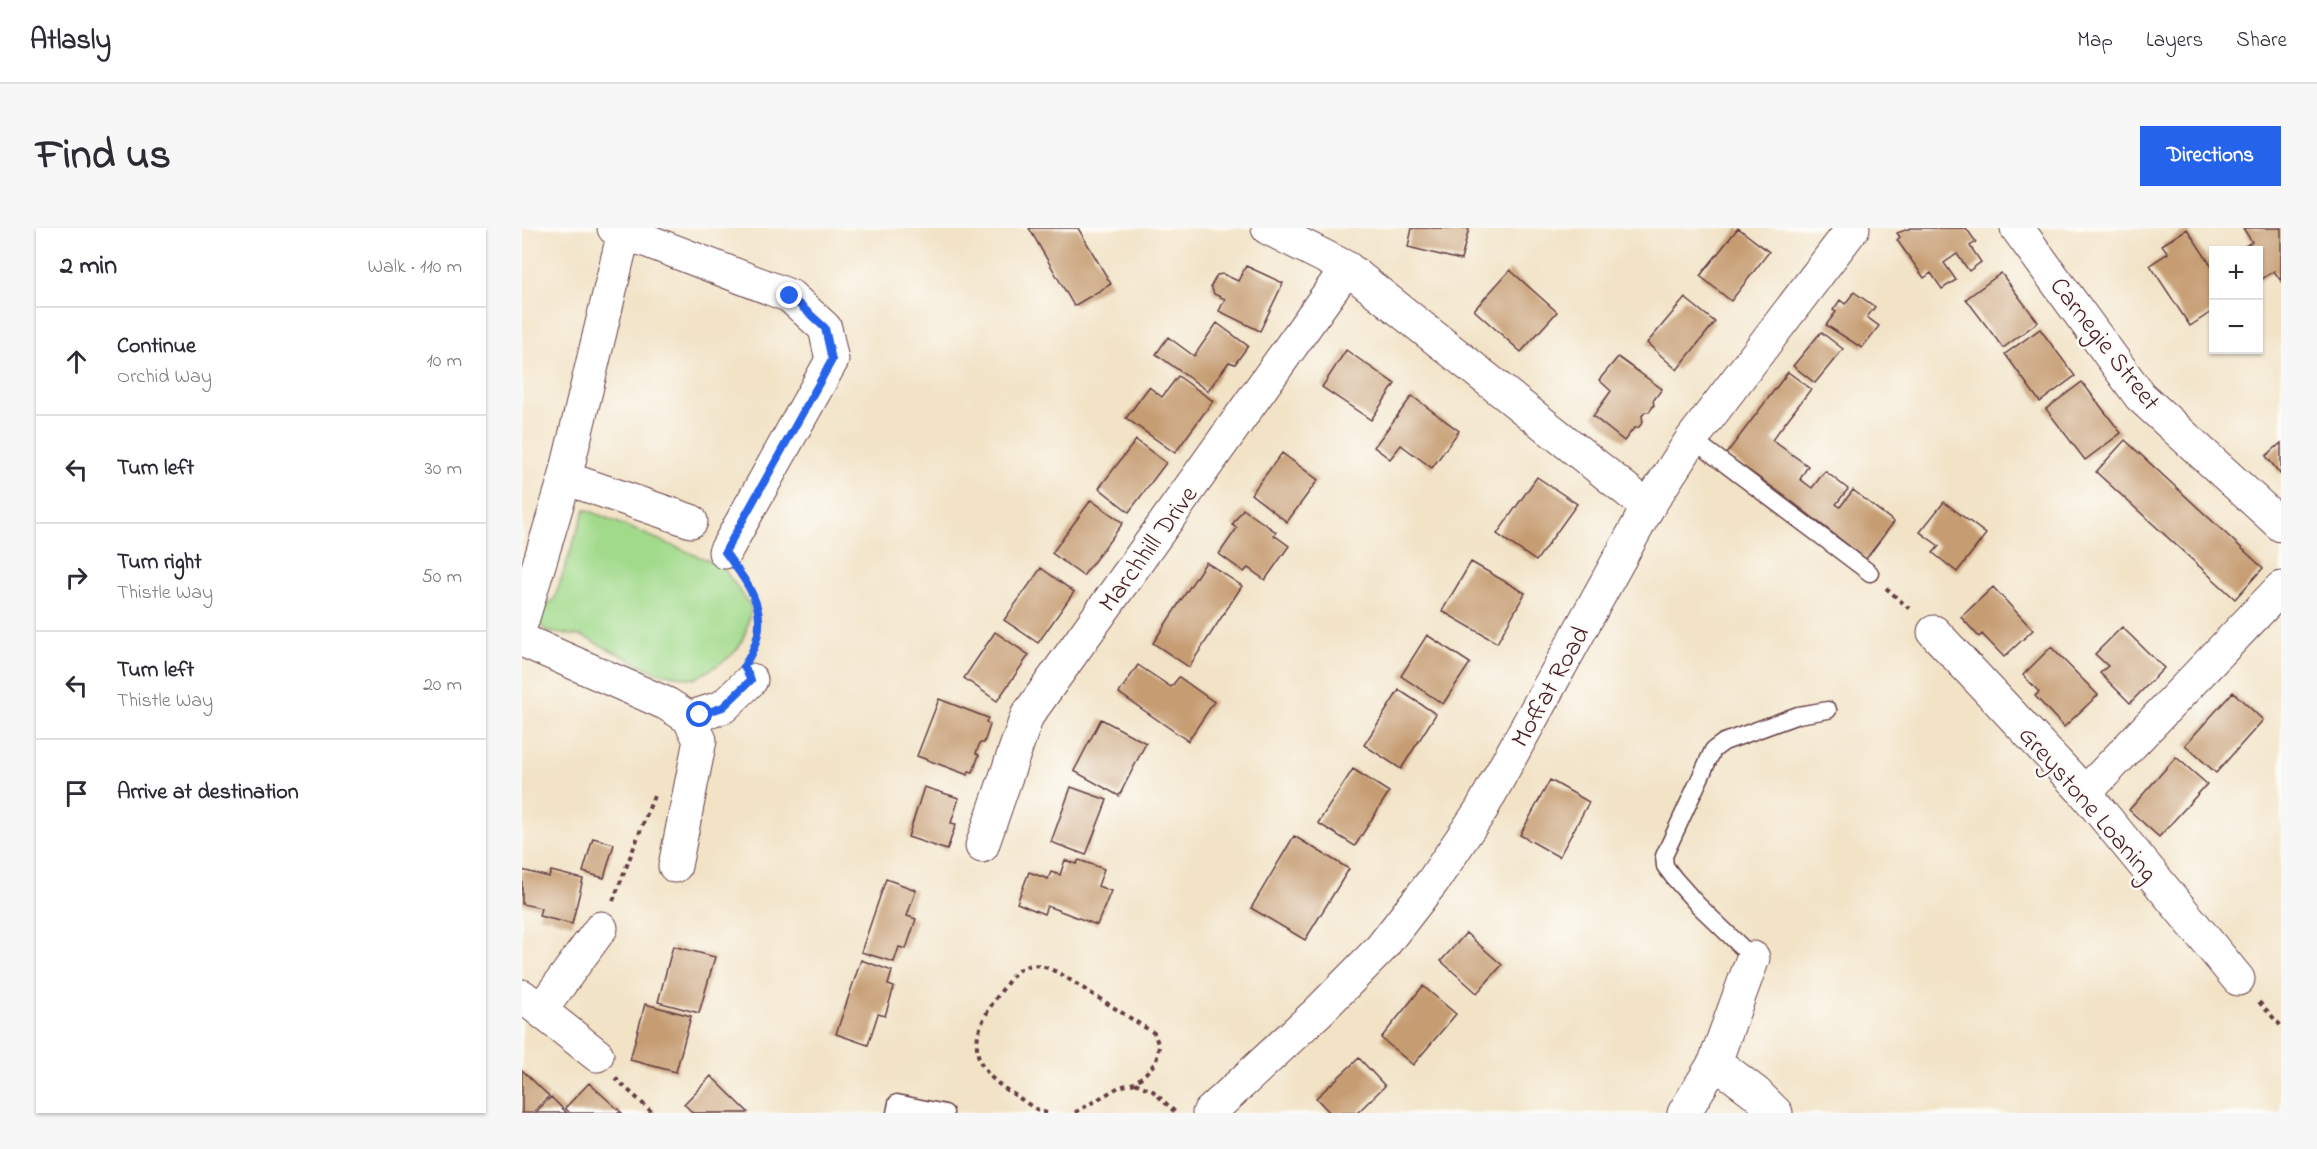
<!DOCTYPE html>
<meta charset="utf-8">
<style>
:root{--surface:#fff;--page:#f7f7f7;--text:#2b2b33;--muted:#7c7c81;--line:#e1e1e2;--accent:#2563eb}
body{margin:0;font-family:"Indie Flower",sans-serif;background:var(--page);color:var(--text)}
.controls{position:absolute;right:18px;top:18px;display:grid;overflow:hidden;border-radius:0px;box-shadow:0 2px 4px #0004}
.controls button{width:54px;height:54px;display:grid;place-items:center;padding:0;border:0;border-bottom:2px solid var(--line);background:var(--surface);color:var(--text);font:30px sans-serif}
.stop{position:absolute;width:18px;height:18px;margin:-14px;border:4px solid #2563eb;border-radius:50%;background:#fff}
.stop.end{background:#2563eb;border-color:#fff;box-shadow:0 2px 6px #0008}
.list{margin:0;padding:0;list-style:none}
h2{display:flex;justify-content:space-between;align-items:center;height:78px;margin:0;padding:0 24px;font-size:26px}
h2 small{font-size:20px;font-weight:400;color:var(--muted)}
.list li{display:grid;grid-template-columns:39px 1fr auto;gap:18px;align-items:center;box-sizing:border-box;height:108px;padding:0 24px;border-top:2px solid var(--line)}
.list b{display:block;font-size:22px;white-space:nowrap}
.list p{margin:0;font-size:20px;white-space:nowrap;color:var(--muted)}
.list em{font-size:20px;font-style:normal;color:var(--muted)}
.icon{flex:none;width:33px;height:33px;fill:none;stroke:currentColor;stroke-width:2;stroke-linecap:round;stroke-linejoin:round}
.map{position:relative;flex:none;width:1759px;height:885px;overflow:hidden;border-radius:0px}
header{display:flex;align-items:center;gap:36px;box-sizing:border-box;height:84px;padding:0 30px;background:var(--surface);border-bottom:2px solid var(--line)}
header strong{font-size:28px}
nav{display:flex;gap:33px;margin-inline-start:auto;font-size:21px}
.intro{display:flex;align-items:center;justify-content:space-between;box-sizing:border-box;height:144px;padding:0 36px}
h1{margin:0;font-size:42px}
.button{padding:15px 27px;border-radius:0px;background:var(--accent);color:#fff;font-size:21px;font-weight:700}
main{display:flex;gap:36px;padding:0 36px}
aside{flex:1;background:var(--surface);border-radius:0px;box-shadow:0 2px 4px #0004}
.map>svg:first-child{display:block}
</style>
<header>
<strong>Atlasly</strong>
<nav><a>Map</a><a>Layers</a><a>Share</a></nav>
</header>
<div class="intro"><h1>Find us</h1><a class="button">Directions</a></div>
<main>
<aside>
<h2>2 min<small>Walk · 110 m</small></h2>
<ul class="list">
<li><svg class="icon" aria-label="ahead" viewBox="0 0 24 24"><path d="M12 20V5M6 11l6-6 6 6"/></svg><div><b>Continue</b><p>Orchid Way</p></div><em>10 m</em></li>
<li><svg class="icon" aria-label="left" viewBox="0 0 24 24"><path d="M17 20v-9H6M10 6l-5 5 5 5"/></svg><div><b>Turn left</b></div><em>30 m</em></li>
<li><svg class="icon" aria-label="right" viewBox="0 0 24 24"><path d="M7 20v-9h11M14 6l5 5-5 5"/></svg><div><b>Turn right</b><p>Thistle Way</p></div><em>50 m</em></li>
<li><svg class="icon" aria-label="left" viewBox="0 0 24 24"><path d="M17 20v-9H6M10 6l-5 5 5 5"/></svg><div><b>Turn left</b><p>Thistle Way</p></div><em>20 m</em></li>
<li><svg class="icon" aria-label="arrive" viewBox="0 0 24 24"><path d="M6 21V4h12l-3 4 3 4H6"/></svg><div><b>Arrive at destination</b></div></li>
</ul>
</aside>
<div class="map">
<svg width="1759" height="885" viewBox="0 0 1759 885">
<rect width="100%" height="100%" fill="#fdfcf7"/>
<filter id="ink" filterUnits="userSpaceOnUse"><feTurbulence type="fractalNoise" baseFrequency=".0167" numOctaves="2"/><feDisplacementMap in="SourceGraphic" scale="12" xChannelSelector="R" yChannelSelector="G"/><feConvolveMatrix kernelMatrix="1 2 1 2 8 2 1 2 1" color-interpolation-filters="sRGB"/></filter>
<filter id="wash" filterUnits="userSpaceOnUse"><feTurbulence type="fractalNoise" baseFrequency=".008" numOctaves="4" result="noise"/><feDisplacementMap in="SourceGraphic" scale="24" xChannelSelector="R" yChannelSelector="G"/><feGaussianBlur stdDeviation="1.35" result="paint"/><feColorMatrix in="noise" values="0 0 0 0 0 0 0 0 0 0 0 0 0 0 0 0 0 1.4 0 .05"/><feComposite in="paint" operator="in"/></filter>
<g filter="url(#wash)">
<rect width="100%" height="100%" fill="#f2e3c7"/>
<path fill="#a2da8c" stroke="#767c5c" stroke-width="1.5" d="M63 281 200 338 229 379C222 426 211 428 172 451L133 444 60 408 25 404 17 395V380L32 372Z"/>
<g id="blocks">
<path fill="#c69c72" d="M507 0H556L589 56 552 78Z
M890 0H947L939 32 886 19Z
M1216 0 1247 24 1209 73 1178 48Z
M1389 0H1444L1454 14 1448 18 1459 34 1447 43 1435 26 1422 35 1434 52 1420 61 1409 45 1402 50 1375 12 1378 9 1375 5Z
M1721 0H1759V53L1752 43 1737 53V22H1716L1730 14Z
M1665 1 1690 39 1692 38V82L1668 98 1628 37 1646 25 1640 17Z
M724 38 761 55 738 103 697 83 703 71 692 66 689 58 695 47 701 46 716 53Z
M988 42 1035 84 999 124 952 82Z
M1479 45 1516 94 1481 120 1444 71Z
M1332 64 1353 79 1345 89 1357 98 1340 120 1304 97 1314 84 1311 82 1318 72 1323 76Z
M1163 70 1193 94 1155 142 1125 115Z
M695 95 726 118 713 136 707 134 686 163 634 126 646 109 672 128Z
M1518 101 1553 148 1518 174 1483 126Z
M1299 104 1321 121 1293 155 1271 138Z
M824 122 873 156 849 192 800 159Z
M1096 129 1140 161 1131 173 1132 177 1127 184H1123L1120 188 1121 194 1116 200H1112L1102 213 1071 188 1089 163 1077 152Z
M1266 144 1289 161 1250 212 1286 238 1278 251 1290 260 1303 243 1326 261 1314 276 1318 279 1331 262 1372 294 1344 331 1264 269 1204 226Z
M656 148 691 173 653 225 604 190 627 159 640 169Z
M1560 154 1599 205 1563 232 1524 181Z
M890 168 937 203 910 240 879 217 868 231 852 219Z
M614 212 644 235 607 284 577 260Z
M1603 212 1741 340 1713 371 1574 244Z
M1759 215V247L1744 228Z
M760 225 796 252 765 294 729 266Z
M1015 249 1055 276 1014 333 975 306Z
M569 272 601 295 561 348 530 325Z
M1422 274 1464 306 1435 344 1411 325 1417 318 1398 304Z
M721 281 754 304 752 307 767 318 743 352 726 340 722 344 697 326 715 300 710 297Z
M684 334 720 358 667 439 631 415Z
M949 334 1003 365 975 415 920 383Z
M519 340 552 364 516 415 482 392Z
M1471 359 1511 402 1482 429 1460 406 1457 409 1439 389Z
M1600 399 1642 440 1608 475 1578 445 1586 438 1573 426Z
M473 404 507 427 475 473 442 450Z
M905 407 948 435 921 476 879 448Z
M1529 419 1576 467 1542 499 1513 468 1517 464 1501 447Z
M616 437 649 459 657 449 692 474 666 513 597 465Z
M877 462 914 486 879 541 842 517Z
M1711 464 1741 492 1694 545 1663 517Z
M417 471 466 490 464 494 468 497 462 515H458L454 525 457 527 451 544 447 543 446 547 395 528Z
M579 491 624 515 597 568 552 543Z
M1654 529 1685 556 1637 609 1607 582Z
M831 541 867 564 833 618 796 595Z
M1028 552 1067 574 1037 629 998 607Z
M402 559 437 570 429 595 434 596 425 622 386 609Z
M549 559 585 572 564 627 529 614Z
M772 608 827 641 783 712 729 680Z
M71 610 92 616 82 650 61 644Z
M543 632 554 636 557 632 582 641 576 658 589 663 575 697 525 678 522 686 495 675 507 644 526 651 529 644 538 647Z
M0 642 27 649 29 643 61 651 50 696 17 688 19 680 0 676Z
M364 651 394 662 385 688 394 691 384 721 377 719 372 734 339 724Z
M944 705 980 737 955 765 919 733Z
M151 718 193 729 177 785 136 774Z
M339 732 370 743 366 757 372 759 363 788 356 786 346 817 314 806Z
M901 758 934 786 891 837 859 810Z
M123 776 169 788 154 844 108 832Z
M837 830 863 858 835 885H808L794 870Z
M0 842 27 868 10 885H0Z
M189 848 226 884 225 885H171L162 876Z
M67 855 100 885H48L43 880Z
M29 869 45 885H13Z"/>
</g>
</g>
<g filter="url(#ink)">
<use href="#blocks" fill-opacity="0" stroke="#633c42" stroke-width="1.5"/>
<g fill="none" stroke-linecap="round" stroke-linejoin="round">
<g stroke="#633c42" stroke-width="19">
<path id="lane" d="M1170 211 1348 345
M1231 730 1175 676 1152 650 1143 638 1142 628 1191 522 1202 514 1276 487 1306 482
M373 885 375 875 423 885"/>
</g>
<g stroke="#633c42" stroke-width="35">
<path id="street" d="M92 0 268 68 303 100 310 132 203 324
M746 0 825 40 1126 279
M1495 0 1618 168 1759 297
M43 250 169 293
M0 393 43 250 102 4
M1412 404 1563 565 1716 751
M0 412 145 476 167 490 178 512 153 638
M167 490 201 479 229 452
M1563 565 1759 360
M460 618 505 488 825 40
M0 768 75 827
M19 782 79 700
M1193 834 1234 865 1254 885
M1162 885 1193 834 1231 730"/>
</g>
<g stroke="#633c42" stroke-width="35">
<path id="secondary" d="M687 885 796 784 859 720 911 653 959 582 1126 279 1170 211 1331 0"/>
</g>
<path stroke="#633c42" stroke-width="4" stroke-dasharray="4.5 4.5" stroke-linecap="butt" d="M221 348C238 372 239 393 233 421
M1364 360 1390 383
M91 673 133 565
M1737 774 1759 798
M93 850 131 885
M613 855 631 863 654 885
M525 885C513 882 502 873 493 867 442 837 447 806 480 762 487 753 494 740 506 738 517 735 528 741 537 745L632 805 637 818 634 834 624 845 613 855 597 859 552 885"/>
<use href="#lane" stroke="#fff" stroke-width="16"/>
<use href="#street" stroke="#fff" stroke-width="33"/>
<use href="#secondary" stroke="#fff" stroke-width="33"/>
</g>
</g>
<g fill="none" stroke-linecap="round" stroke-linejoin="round" filter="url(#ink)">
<path stroke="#2563eb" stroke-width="8" d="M178 487 201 479 229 452 222 438C253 391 232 364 203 324L310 132 303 100 268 68"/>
</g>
<g text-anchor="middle" stroke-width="5" stroke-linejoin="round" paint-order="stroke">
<g font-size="26" fill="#4a1f2b" stroke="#fdfcf7">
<text transform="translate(1584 115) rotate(52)" y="9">Carnegie Street</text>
<text transform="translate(625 320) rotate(-54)" y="9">Marchhill Drive</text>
<text transform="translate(1027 458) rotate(-61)" y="9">Moffat Road</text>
<text transform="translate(1567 575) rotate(49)" y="9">Greystone Loaning</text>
</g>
</g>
</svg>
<div class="controls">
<button>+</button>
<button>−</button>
</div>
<div class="stop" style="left:178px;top:487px"></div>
<div class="stop end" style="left:268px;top:68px"></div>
</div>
</main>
